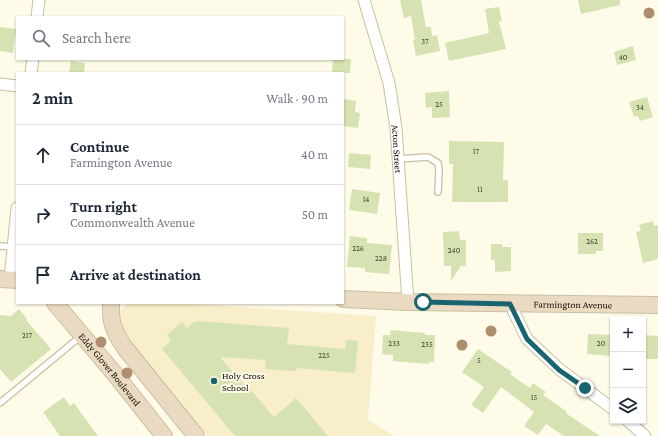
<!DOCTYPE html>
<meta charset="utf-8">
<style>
:root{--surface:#fff;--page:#f6f6f7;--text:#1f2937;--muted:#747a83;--line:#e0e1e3}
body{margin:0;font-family:"Crimson Pro",serif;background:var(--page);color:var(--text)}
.controls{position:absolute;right:12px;bottom:12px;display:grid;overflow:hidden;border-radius:0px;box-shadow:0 1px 3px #0004}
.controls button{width:36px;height:36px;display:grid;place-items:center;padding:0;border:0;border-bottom:1px solid var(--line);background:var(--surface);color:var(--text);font:20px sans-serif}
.stop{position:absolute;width:12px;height:12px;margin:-9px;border:3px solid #19656f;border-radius:50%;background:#fff}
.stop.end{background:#19656f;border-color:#fff;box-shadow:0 1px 4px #0008}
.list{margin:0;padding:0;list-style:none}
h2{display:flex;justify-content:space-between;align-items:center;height:52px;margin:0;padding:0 16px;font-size:17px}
h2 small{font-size:13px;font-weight:400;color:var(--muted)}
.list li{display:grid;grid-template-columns:26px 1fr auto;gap:12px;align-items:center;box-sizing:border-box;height:60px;padding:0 16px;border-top:1px solid var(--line)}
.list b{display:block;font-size:15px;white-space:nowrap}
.list p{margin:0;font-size:13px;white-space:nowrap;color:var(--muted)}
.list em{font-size:13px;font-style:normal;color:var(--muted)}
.icon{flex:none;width:22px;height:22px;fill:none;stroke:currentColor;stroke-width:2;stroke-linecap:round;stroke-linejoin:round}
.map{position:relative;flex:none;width:658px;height:436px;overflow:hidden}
.search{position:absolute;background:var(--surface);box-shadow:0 1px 3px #0004;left:16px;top:16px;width:328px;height:44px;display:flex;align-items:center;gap:10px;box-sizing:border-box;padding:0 14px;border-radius:0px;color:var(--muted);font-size:15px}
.panel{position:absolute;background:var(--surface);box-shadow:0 1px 3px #0004;left:16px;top:72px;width:328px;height:232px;border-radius:0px}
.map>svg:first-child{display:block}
</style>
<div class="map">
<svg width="658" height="436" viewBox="0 0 658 436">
<rect width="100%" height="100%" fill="#fffbe9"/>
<path fill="#f8eec9" d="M128 303H177L376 316 368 420 395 436H208L120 328 119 315 121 310Z"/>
<path fill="#d7e2b2" d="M400 0H421L426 27H431L432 36 437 35 440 51 416 56 413 40H415L411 16 404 18Z
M578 0H620V5L581 14Z
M499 7 502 21 499 22 506 49 449 61 445 43 489 33 485 9Z
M0 27 16 29 13 53 0 51Z
M633 46 636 60 617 65 614 52Z
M333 59H351L350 73H332Z
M71 61 85 63 84 73H69Z
M449 91 450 117 432 118V107L426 108 425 93Z
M647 97 653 117 640 121 638 116 634 117 629 102Z
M343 99 356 101 355 112 360 113 358 128 343 126Z
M449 141 504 142 503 180H508V202H452L453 164H449Z
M349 153 371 155 370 169 348 167Z
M352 189 380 193 377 214 349 210Z
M653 221 654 226 658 225V259L643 263 636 232 641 231 639 225Z
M459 231 460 240H466V266H461L451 281V266H444L443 232Z
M578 233H603V251H596V254H578Z
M350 236 367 238V243L392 245 389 274 365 272V268L347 267Z
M491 244H502V247H511V271L495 272V260H491Z
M19 309 27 319 26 320 51 349 11 382 0 369V315L11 316Z
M198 321 289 328 287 344 345 349 346 340 358 341 355 373 297 368 295 371H292L265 369 266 360 220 357 247 389 249 388 274 417 296 398 328 436H235L162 349 171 341 167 335 182 322 187 328 194 322Z
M391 330 425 333V335H435L434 362H429V364L393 361V355L382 354 383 335H390Z
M588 334 613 335 611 356 587 354Z
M643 335 658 336V359H643Z
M478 349 512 372 510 374 530 388 533 383 546 392 543 395 566 411 567 414 600 436H564L546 424 538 435 524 426 534 412 501 387 483 413 471 405 484 387 462 372Z
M64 397 70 406 74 403 98 436H60L43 412Z"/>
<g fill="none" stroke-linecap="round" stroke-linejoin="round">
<g stroke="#c7c0a3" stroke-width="8">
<path id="lane" d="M398 159 428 157 438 163 439 169 438 192
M0 246 13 247
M0 403 81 336"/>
</g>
<g stroke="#c7c0a3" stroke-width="13">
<g id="street">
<path id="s1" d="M364 0 389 83 396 128 408 302"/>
<path d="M37 17 39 0"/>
<path d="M31 73 33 59"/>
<path d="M0 84 17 86"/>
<path d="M10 279 17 208"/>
<path d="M510 304 527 339 559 369 613 409"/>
<path d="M628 421 645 436"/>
</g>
</g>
<g stroke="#c7c0a3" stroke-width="18">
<g id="secondary">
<path d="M0 279 17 280"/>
<path id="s2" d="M343 299 408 302 658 305"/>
<path id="s3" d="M55 303 114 373 164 436"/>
<path d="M111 303C110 323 114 332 125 348L196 436"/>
</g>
</g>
<use href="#lane" stroke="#fff" stroke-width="5.5"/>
<use href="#street" stroke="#fff" stroke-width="11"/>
<use href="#secondary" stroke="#eadac2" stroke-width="16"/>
</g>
<g fill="#ae8e6f">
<circle cx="649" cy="13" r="5.5"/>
<circle cx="491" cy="331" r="5.5"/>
<circle cx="101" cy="342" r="5.5"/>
<circle cx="462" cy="345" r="5.5"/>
<circle cx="127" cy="373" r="5.5"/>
</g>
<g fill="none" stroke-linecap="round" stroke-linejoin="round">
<path stroke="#19656f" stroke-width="5" d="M423 302 510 304 527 339 559 370 585 388"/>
</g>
<circle fill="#19656f" stroke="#fffbe9" stroke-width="1.5" cx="214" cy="381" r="4"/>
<g text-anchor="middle" stroke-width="4" stroke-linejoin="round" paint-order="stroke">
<g font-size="8" fill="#414230">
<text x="425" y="44">37</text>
<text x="623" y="60">40</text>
<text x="439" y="107">25</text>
<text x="640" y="110">34</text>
<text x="476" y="154">17</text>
<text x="480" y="192">11</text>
<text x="366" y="202">14</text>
<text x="592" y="244">262</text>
<text x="358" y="251">226</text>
<text x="454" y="253">240</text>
<text x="381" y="261">228</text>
<text x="27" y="338">217</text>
<text x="394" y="346">233</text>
<text x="601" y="346">20</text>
<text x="427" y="347">235</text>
<text x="324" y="358">225</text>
<text x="479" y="363">5</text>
<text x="534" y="400">15</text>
</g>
<g font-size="10" fill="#0f0c04" stroke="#fffbe9">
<text dy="4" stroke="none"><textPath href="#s1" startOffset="153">Acton Street</textPath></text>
<text dy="4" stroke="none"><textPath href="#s2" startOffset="230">Farmington Avenue</textPath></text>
<text dy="4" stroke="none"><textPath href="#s3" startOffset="86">Eddy Glover Boulevard</textPath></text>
</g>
<g font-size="10" fill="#0f0c04" stroke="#fffbe9" text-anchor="start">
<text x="222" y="379">Holy Cross<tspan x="222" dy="12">School</tspan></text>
</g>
</g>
</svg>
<div class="controls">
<button>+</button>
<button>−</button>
<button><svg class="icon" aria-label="layers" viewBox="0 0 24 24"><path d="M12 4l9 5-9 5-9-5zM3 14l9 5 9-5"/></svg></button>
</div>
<div class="stop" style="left:423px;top:302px"></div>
<div class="stop end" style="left:585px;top:388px"></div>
<div class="search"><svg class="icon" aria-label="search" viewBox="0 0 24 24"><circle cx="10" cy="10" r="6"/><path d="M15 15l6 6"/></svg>Search here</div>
<section class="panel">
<h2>2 min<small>Walk · 90 m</small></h2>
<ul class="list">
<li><svg class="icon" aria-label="ahead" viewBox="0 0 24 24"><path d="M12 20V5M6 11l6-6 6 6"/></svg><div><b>Continue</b><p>Farmington Avenue</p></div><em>40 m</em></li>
<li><svg class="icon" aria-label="right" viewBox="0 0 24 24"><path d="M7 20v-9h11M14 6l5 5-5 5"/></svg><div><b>Turn right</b><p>Commonwealth Avenue</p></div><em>50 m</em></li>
<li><svg class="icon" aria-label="arrive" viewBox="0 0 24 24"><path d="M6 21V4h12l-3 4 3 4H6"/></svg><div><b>Arrive at destination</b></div></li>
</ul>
</section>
</div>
